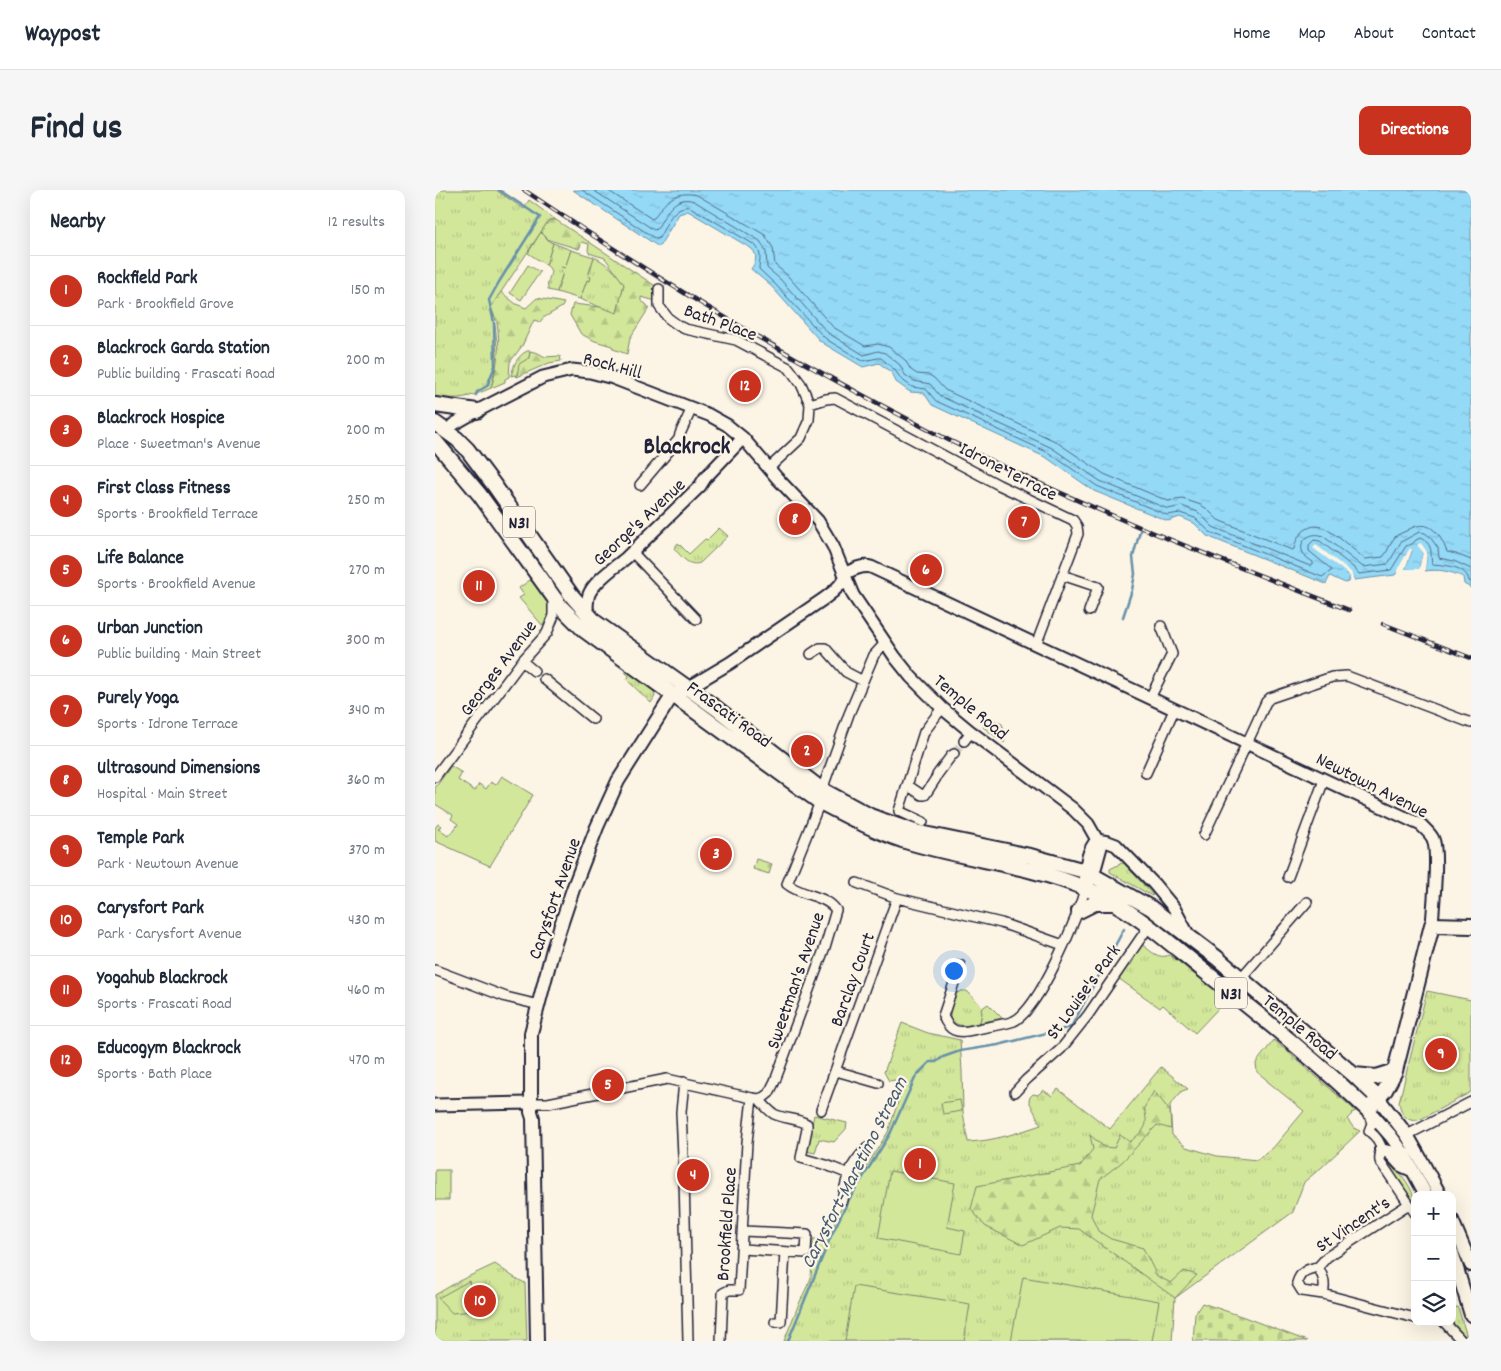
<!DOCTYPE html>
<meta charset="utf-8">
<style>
:root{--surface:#fff;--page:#f6f6f7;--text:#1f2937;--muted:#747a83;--line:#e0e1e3;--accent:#c8321e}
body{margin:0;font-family:Dekko,sans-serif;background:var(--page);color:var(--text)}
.controls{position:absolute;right:15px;bottom:15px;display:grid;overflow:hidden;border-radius:10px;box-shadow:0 5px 20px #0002}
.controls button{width:45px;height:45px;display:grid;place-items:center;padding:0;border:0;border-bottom:1px solid var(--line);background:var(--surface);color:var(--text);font:25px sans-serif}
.you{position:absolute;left:518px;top:780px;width:18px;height:18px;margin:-12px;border:4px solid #fff;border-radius:50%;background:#1a73e8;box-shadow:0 0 0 8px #1a73e833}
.badge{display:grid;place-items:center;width:32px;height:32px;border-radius:50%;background:var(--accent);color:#fff;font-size:16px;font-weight:700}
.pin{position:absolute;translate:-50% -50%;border:2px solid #fff;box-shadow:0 1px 5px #0006}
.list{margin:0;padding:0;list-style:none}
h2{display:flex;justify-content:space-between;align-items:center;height:65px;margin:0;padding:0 20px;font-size:21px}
h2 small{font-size:16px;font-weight:400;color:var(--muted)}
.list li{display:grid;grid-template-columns:32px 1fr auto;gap:15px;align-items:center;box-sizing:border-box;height:70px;padding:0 20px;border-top:1px solid var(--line)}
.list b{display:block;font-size:19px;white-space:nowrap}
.list p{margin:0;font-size:16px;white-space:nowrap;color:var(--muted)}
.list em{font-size:16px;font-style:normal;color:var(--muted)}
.icon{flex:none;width:28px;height:28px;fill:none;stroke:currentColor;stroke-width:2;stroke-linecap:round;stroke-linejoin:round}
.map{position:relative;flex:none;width:1036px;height:1151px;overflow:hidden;border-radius:10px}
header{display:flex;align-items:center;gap:30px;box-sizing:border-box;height:70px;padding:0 25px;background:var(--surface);border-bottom:1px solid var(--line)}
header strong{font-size:24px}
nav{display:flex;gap:28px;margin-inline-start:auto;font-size:18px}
.intro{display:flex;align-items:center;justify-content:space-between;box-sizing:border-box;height:120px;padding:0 30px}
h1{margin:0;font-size:35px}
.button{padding:12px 22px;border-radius:10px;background:var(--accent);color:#fff;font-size:18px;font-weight:700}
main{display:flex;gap:30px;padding:0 30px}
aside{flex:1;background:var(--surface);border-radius:10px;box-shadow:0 5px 20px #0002}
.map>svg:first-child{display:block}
</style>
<header>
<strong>Waypost</strong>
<nav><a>Home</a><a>Map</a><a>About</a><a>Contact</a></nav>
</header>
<div class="intro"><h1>Find us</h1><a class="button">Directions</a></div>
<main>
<aside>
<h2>Nearby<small>12 results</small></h2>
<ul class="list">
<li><span class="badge">1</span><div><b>Rockfield Park</b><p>Park · Brookfield Grove</p></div><em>150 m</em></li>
<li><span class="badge">2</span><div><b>Blackrock Garda Station</b><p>Public building · Frascati Road</p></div><em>200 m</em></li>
<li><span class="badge">3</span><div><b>Blackrock Hospice</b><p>Place · Sweetman's Avenue</p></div><em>200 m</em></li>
<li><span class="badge">4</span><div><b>First Class Fitness</b><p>Sports · Brookfield Terrace</p></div><em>250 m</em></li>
<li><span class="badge">5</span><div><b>Life Balance</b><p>Sports · Brookfield Avenue</p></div><em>270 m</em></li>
<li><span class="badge">6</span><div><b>Urban Junction</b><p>Public building · Main Street</p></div><em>300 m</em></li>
<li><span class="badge">7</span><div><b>Purely Yoga</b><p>Sports · Idrone Terrace</p></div><em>340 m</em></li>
<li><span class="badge">8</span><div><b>Ultrasound Dimensions</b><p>Hospital · Main Street</p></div><em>360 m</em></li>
<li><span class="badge">9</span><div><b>Temple Park</b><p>Park · Newtown Avenue</p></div><em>370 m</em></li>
<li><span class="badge">10</span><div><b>Carysfort Park</b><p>Park · Carysfort Avenue</p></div><em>430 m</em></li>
<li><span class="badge">11</span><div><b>Yogahub Blackrock</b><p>Sports · Frascati Road</p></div><em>460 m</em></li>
<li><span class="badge">12</span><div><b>Educogym Blackrock</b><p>Sports · Bath Place</p></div><em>470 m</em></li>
</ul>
</aside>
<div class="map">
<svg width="1036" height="1151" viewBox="0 0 1036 1151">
<defs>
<pattern id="grass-tufts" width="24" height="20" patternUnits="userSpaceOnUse" patternTransform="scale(1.25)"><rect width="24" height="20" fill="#d3e79b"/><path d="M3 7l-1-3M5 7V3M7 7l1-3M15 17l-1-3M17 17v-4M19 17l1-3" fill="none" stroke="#b5c686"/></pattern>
<pattern id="forest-firs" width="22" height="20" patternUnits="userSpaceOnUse" patternTransform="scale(1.25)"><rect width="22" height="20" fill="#d3e79b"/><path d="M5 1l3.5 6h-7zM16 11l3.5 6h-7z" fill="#b5c686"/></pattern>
<pattern id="cemetery-stones" width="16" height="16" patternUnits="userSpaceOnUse" patternTransform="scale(1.25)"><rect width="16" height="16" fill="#d3e79b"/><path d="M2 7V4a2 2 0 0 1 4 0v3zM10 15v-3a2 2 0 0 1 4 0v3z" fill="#b5c686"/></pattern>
<pattern id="water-ripples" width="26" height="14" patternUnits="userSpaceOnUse" patternTransform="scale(1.25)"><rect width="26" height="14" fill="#94d9f6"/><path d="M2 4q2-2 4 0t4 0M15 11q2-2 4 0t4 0" fill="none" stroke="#7fbad4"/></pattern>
</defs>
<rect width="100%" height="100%" fill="#fcf5e5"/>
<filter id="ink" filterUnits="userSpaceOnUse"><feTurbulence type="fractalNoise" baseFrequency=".02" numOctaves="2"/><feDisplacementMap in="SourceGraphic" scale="10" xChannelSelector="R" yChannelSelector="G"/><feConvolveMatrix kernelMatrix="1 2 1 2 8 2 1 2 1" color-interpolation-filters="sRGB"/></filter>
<g filter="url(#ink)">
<path fill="url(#grass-tufts)" stroke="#7a846b" d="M0 0H61L89 19 94 10 121 30H114L56 117C64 146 63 170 56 198 34 208 23 210 0 207Z
M118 53 136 60 130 79 125 82H128L122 102 113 100C113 97 112 94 113 92 115 84 119 81 111 75Z
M159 67C169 71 184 84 189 94L182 124 145 109 152 90 155 91 153 86Z
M92 161H95L94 168 82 183V187L80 185 76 186C79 175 81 167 92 161Z
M284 338 293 346 265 373C253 377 246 366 239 358L243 353 254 364 270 349 272 350Z
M192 479 215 496 218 500 220 506 216 513 192 490 194 486 190 482Z
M554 528 567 534 571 544 569 553 548 537Z
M687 673H689L718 705 717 706 675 682V679Z
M706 754C715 760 723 770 734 765L761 783 792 809 760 843 728 815 725 818 683 788 692 775H696L699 769 698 767Z
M526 801H532L548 818 545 833C534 835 524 839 515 829V821L521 804Z
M992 801 1036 810V902L986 929C973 934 966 925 964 912Z
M467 833 493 843 525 850 527 881 528 922 533 952C559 951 582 943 606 935L594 911 595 907 598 904 603 905 608 900 617 906 623 899 675 939 726 877 753 899 747 901 735 915 737 945 751 957 782 966 822 970 838 958 869 921 832 891V890L822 882 821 873 839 850 921 921 916 923 917 924 912 929 919 938 925 941 887 977 869 992 858 1022 740 1108 737 1151H349L363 1116 376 1088 378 1049H392L408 1013 453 942 465 906 460 890 454 891 449 882Z
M379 925 412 933 411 939 399 952 384 949 380 963 371 961Z
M60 1074 80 1088 90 1093 92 1151H0V1105L24 1091Z
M1023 1117 1032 1147 1030 1148 1015 1132H1017V1118Z"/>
<path fill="url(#forest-firs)" stroke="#7a846b" d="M114 30H121L222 97 221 111 206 107V111L211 114 214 118 195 148 192 164 178 159 177 156 160 151 146 144 135 125 138 114 165 117 182 123 189 94 170 68 154 63 153 60 154 54 147 52 144 59 114 50 106 42Z
M66 102 81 114 91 118 102 108 129 113 127 117 108 128 105 132 99 130 87 156 75 172 74 187 70 189V192L56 198C62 178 66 154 62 133 60 128 58 122 56 117Z
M95 161 103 163 110 167 125 166 126 171 114 173 82 187 84 174 94 168Z
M719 901 735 921 736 939 722 935 687 972 665 989 656 1025 663 1041 676 1049 708 1058 722 1086 736 1093 749 1081 762 1085 740 1108 644 1039 625 1038 588 1055 550 1036 536 1019 542 996 645 976 658 959 655 945 669 957 679 958 685 945 695 952C710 938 714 939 709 918Z
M951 970H953C966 983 980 999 980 1017L950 972Z"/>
<path fill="url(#cemetery-stones)" stroke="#7a846b" d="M321 669 337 674 334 684 318 679Z
M767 1113 809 1127 872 1151H758L760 1124Z"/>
<path fill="#d3e79b" stroke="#7a846b" d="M106 42 115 52 118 53 111 75 93 63Z
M136 60 159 67 153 86 156 87 155 91 152 90 145 109 122 102 128 83 125 81 126 77 130 78Z
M93 75 105 82 86 110 75 103Z
M95 390 100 393 114 410 116 424 112 427 108 436 84 408 89 405 84 398Z
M16 576 27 583 23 590 40 601 44 594 51 599 56 592 61 595 67 586 98 605 55 676 0 651V638L3 634 6 636 3 639 13 646 15 643H17L23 634 16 629 18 625 0 614V598Z
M553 814 567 828 545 833 547 823 546 819Z
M525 910 527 921 508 924 506 913Z
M0 980H14V1010H0Z
M455 981 520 993 512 1037 530 1041 526 1064 443 1048Z
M588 1087 724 1111 717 1151H576Z
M34 1091 38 1107V1121L17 1123 3 1108Z
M419 1096 535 1114 529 1151H410Z"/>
<path fill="url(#water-ripples)" stroke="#6690ab" d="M138 0H1036V398L1029 394 1028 387C1015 381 1004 379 990 381L992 362H988L984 380 970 379 977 361 960 385 919 390 918 386 911 383 915 386V391L910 393 895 386 891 394 772 346 759 333 745 327 733 331 659 301 612 268 497 215 489 203 475 202 461 192 457 183 444 173 428 177 391 155 385 151 337 97 316 79C321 72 323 66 317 59L253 21 244 24 224 57Z"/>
<path fill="#fcf5e5" d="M986 353 992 362 990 381 988 382 989 369 985 382H972L968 380 970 373 966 380 961 382 975 358 977 360 970 379H984L988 362 982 355Z
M881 355 916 382 919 390 915 391V387L912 383 878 358Z"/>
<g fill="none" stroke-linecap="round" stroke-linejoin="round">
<path stroke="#506b86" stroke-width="1" d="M147 0 221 49 224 48C231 36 238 14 255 17L320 55C328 64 324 70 324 79L340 94 389 147 394 151 428 171 443 168H446L460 180 466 189 477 197 491 199 501 211 614 263 662 296 732 325 745 323 760 328 775 342 887 387 896 381V379L874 361V355L879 350 885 351 919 378 924 384 956 380 971 356 977 354 981 350 985 348C999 354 995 363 997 374 1009 375 1032 376 1034 391L1036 392
M158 0 219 40 222 39C230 25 239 4 259 11L325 51 331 62 332 78 345 89 393 143 429 165 443 161 450 163 465 175 470 185 479 191 495 194 505 206 617 258 665 291 733 319 747 316 763 322 778 337 875 376 878 375V372C875 370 870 367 868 363 862 350 877 341 888 346L928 377 953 374 966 352 984 342 990 343 995 347 1003 358 1004 368 1019 371 1036 379
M172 0 217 29 219 28C229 12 240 0 262 5L330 45 338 58 340 75 351 84 398 137 430 156 443 154 454 157 470 170 476 180 482 184 494 185 499 188 510 200 620 251 669 284 733 311 748 309 766 315 772 319 783 330 857 360 859 359C861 345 874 331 889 338 900 343 920 361 930 369L948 367C953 362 955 353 960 347 963 344 967 343 971 341 993 327 1004 341 1012 362L1021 364 1036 370"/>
<path stroke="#6690ab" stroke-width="2.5" d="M41 205 42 202 52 196 60 176 59 133 54 110 64 92 105 27 64 0
M688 427 697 400 700 384 698 367 705 341
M353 1151 396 1046 413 1011 455 944 481 886 495 872H501L508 867 525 861 563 855 636 837 689 739"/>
<path stroke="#d0cbc3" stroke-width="9" stroke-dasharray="9 4.5" stroke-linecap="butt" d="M519 564 529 551"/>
<g stroke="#22223b" stroke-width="12">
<path id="minor" d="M224 99V116L233 128 244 136 250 139 264 142 301 150 354 178 366 194 375 214 374 230 366 248 334 278
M375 214 391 209 400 208 564 295 638 330 642 336 643 344 601 455
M205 295 244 249 245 244 257 218
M197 362 261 429
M627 385 663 397 654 421
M376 464 385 458H390L411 482 428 491
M87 471 99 481
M109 489 158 529
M715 508 737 464 726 436
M529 551 536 542
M711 583 739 520
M502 585 516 566 519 564
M0 587 87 471 112 443 118 428V407
M472 595 487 605H490L501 588
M387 600 414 524 439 465 450 453
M488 632 464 621 489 542 507 518
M769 645 820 536 831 512 835 508 897 487 912 486 1036 533
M853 687 889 590
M422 693 462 708 566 733 628 755
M525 775 508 826C514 841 522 844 538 840 549 837 569 835 579 831 604 819 644 726 650 698
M0 780 71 807 104 815
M806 788 872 712
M401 881 443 893
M249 892 246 922 249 988 253 1151
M580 902 591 890 626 859 653 825 714 736
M324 909C328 914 333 920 339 924 349 929 362 928 372 934V939L366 968 391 975 414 984
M96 913H113L232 889 317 908 324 909 329 907 334 903 340 891 390 757 401 720C391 705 366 706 352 694L385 612
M386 920 462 708
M933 922 937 933 934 941C939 945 946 952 946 959 946 964 944 966 945 971L980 1023
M972 945 1036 912
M407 1010C412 986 414 976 432 958
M307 1059 371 1063 372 1044 308 1041
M883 1077C888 1086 891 1093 888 1104L980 1128
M883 1077 892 1067 974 1014
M883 1077C872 1079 865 1082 862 1093L867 1101 888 1104
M340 1132H346L350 1062
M1009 1132 1027 1151
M286 1151 288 1103 294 1100H304L312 952 317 908"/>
</g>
<g stroke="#22223b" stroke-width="15">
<path id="tertiary" d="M12 241 19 234 42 221 108 187 137 180 155 182 178 188 274 225 292 235 308 248 342 288 383 331 398 356 418 405 460 467 476 487 507 518 536 542 638 619 653 634 666 657 658 686 650 698
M152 422C152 416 152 407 155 402 162 389 180 377 191 368L265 296 270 288 308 248
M253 498 295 473 390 408C400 401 408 394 413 382 421 378 428 375 436 377L986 635C990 639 996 644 998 649 1004 663 998 718 997 735
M650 689C650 676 653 659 662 650L673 652 681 655 719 694 739 718 754 746
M0 915 96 913"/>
</g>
<g stroke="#22223b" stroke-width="16">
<path id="secondary" d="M943 908 972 945 985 968 1005 1005
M933 920 955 945 969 964 991 1005
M946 960 954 962 966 975 977 980
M1017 1030 1036 1075
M1017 1062 1036 1125
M102 1151 98 928 96 922V843L118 759 138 699 162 637 183 591 237 506 246 501"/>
</g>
<g stroke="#22223b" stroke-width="18">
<path id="trunk" d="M0 215 42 221
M0 233 22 249 32 259 59 295 137 406 160 432 281 518 387 600 435 626 480 642 595 666 650 681 716 718 782 768 919 885 943 908
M0 251 45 305 125 416 149 440 385 612C412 626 438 640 467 650 527 669 592 674 650 698 695 717 731 750 768 780 824 825 881 870 933 920L950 900 960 881 997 735 1036 736
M644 721 660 713H678
M919 885 941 887 960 881"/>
</g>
<use href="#minor" stroke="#fcf5e5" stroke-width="9"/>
<use href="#tertiary" stroke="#fcf5e5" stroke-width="11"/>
<use href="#secondary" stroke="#fcf5e5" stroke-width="12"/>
<use href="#trunk" stroke="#fcf5e5" stroke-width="14"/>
<g stroke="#22223b" stroke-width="4.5">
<path id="rail" d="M89 0C218 87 351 167 490 238 627 309 771 365 914 420
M948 434 1036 468"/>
</g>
<use href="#rail" stroke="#fcf5e5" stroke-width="2.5" stroke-dasharray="8" stroke-linecap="butt"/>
</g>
</g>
<g text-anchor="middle" stroke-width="4.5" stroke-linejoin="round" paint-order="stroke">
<g fill="#fcf5e5" stroke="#63616e" stroke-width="1">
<rect x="68" y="316.5" width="32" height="31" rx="4"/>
<rect x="780" y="787.5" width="32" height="31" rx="4"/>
</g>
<g font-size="18" font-weight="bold" fill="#22223b">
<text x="84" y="338">N31</text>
<text x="796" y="809">N31</text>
</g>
<g font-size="19" fill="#22223b" stroke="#fcf5e5">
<text transform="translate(286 131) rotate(20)" y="7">Bath Place</text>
<text transform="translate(178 174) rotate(15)" y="7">Rock Hill</text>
<text transform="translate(574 280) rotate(27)" y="7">Idrone Terrace</text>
<text transform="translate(203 331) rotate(-43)" y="7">George's Avenue</text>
<text transform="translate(62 477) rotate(-53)" y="7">Georges Avenue</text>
<text transform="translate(537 516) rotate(40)" y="7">Temple Road</text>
<text transform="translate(295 523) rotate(36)" y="7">Frascati Road</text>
<text transform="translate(938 594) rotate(27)" y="7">Newtown Avenue</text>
<text transform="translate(118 708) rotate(-71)" y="7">Carysfort Avenue</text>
<text transform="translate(416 789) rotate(-70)" y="7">Barclay Court</text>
<text transform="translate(359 790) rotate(-71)" y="7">Sweetman's Avenue</text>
<text transform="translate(647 801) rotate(-54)" y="7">St Louise's Park</text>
<text transform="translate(866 836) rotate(40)" y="7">Temple Road</text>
<text transform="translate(917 1033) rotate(-34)" y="7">St Vincent's</text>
<text transform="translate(290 1034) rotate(-86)" y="7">Brookfield Place</text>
</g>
<g font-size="20" font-style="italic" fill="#445973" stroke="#fcf5e5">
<text transform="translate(418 982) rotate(-63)" y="7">Carysfort-Maretimo Stream</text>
</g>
<g font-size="24" font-weight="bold" fill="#22223b" stroke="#fcf5e5">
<text x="252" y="263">Blackrock</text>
</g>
</g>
</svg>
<div class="controls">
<button>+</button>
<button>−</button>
<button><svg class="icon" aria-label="layers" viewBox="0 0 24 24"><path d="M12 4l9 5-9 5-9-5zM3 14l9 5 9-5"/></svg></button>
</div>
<div class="you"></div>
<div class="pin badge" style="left:485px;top:974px">1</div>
<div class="pin badge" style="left:372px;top:561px">2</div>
<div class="pin badge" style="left:281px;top:664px">3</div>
<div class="pin badge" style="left:258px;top:985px">4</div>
<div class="pin badge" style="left:173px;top:895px">5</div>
<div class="pin badge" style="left:491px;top:380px">6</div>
<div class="pin badge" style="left:589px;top:332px">7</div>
<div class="pin badge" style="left:360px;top:329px">8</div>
<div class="pin badge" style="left:1006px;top:864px">9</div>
<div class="pin badge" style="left:45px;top:1111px">10</div>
<div class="pin badge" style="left:44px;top:396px">11</div>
<div class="pin badge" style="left:310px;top:196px">12</div>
</div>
</main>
